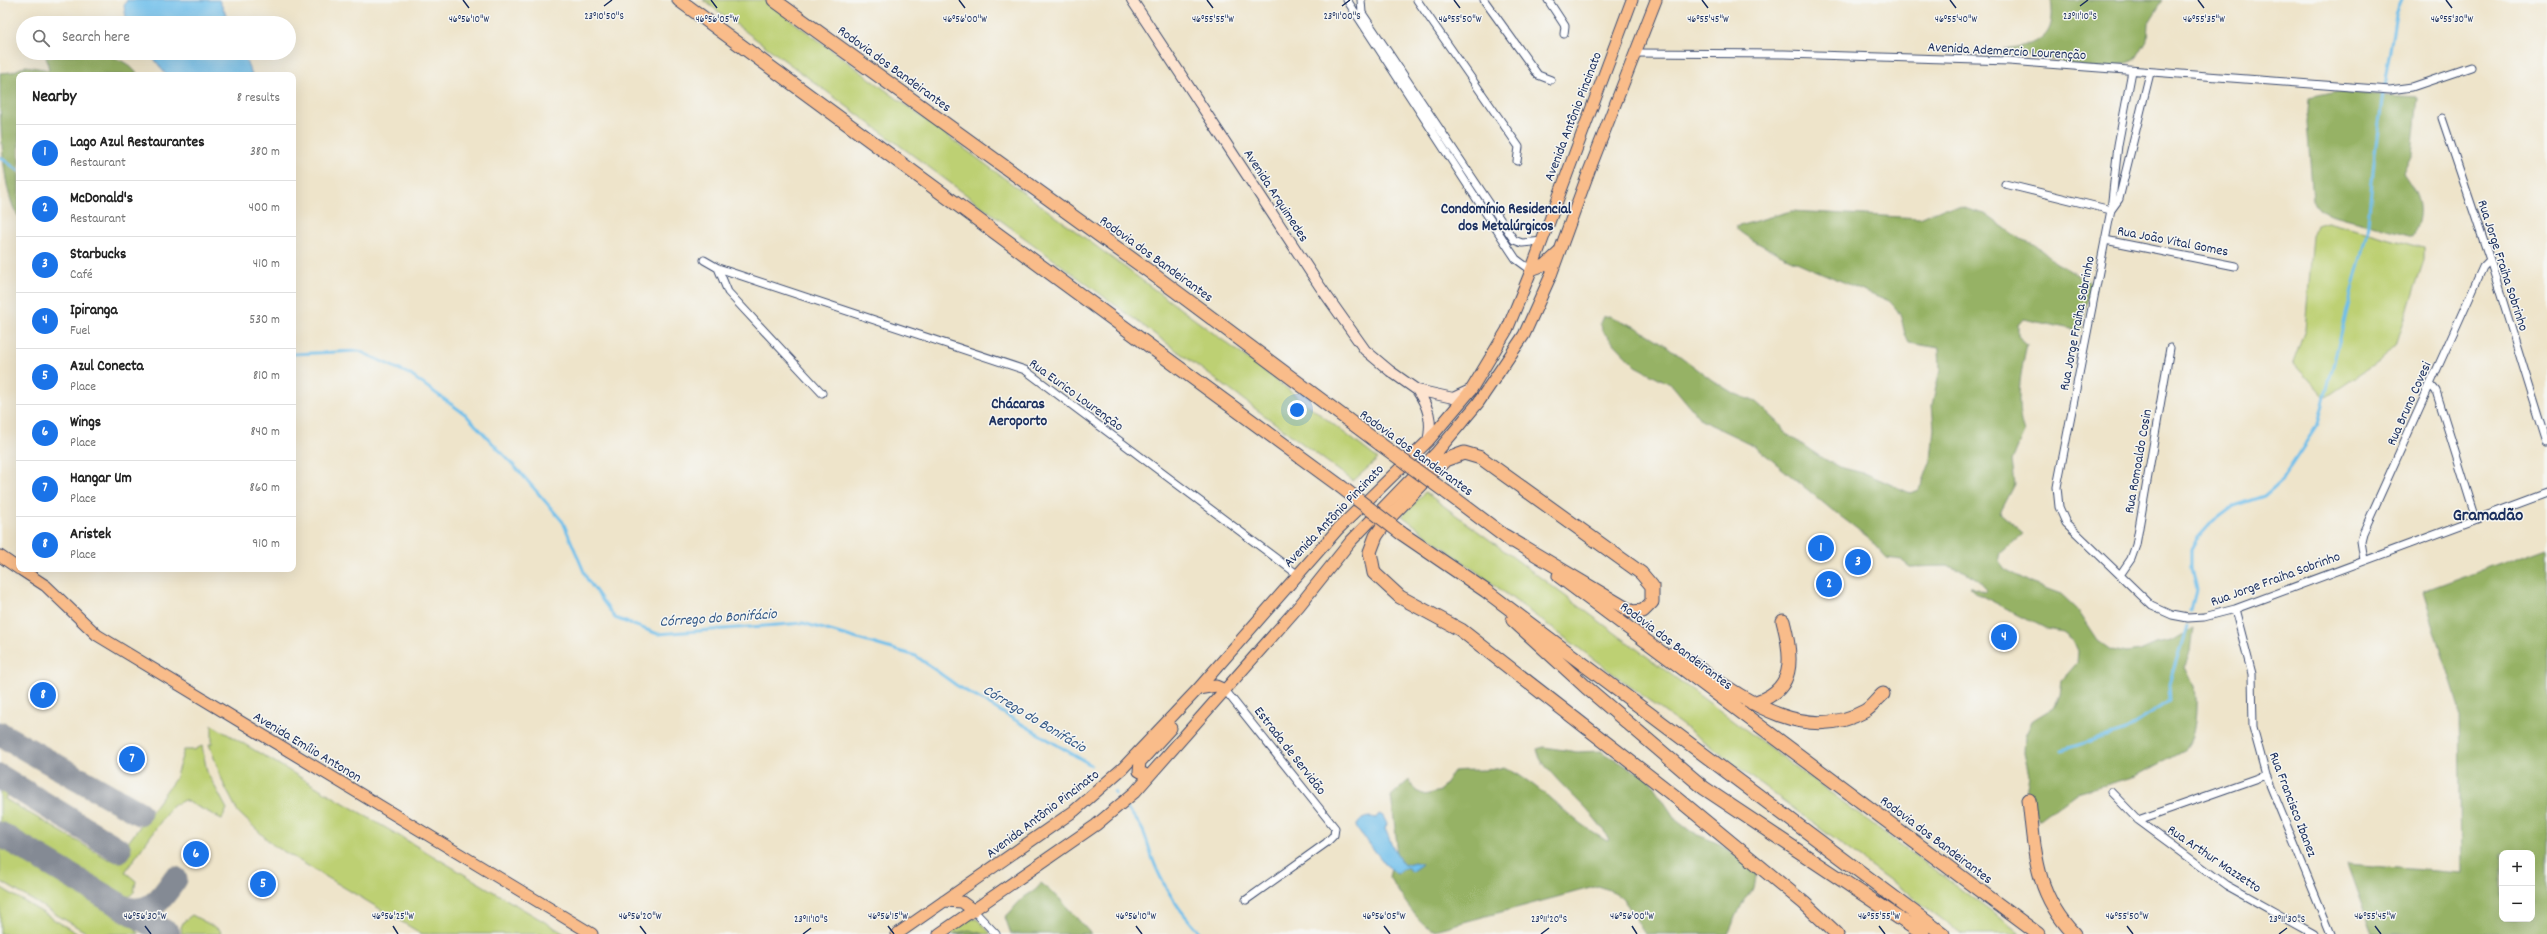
<!DOCTYPE html>
<meta charset="utf-8">
<style>
:root{--surface:#fff;--page:#f6f6f6;--text:#222;--muted:#767676;--line:#e0e0e0;--accent:#1a73e8}
body{margin:0;font-family:Dekko,sans-serif;background:var(--page);color:var(--text)}
.controls{position:absolute;right:12px;bottom:12px;display:grid;overflow:hidden;border-radius:8px;box-shadow:0 4px 16px #0002}
.controls button{width:36px;height:36px;display:grid;place-items:center;padding:0;border:0;border-bottom:1px solid var(--line);background:var(--surface);color:var(--text);font:20px sans-serif}
.you{position:absolute;left:1297px;top:410px;width:14px;height:14px;margin:-10px;border:3px solid #fff;border-radius:50%;background:#1a73e8;box-shadow:0 0 0 6px #1a73e833}
.badge{display:grid;place-items:center;width:26px;height:26px;border-radius:50%;background:var(--accent);color:#fff;font-size:13px;font-weight:700}
.pin{position:absolute;translate:-50% -50%;border:2px solid #fff;box-shadow:0 1px 4px #0006}
.list{margin:0;padding:0;list-style:none}
h2{display:flex;justify-content:space-between;align-items:center;height:52px;margin:0;padding:0 16px;font-size:17px}
h2 small{font-size:13px;font-weight:400;color:var(--muted)}
.list li{display:grid;grid-template-columns:26px 1fr auto;gap:12px;align-items:center;box-sizing:border-box;height:56px;padding:0 16px;border-top:1px solid var(--line)}
.list b{display:block;font-size:15px;white-space:nowrap}
.list p{margin:0;font-size:13px;white-space:nowrap;color:var(--muted)}
.list em{font-size:13px;font-style:normal;color:var(--muted)}
.icon{flex:none;width:22px;height:22px;fill:none;stroke:currentColor;stroke-width:2;stroke-linecap:round;stroke-linejoin:round}
.map{position:relative;flex:none;width:2547px;height:934px;overflow:hidden}
.search{position:absolute;background:var(--surface);box-shadow:0 4px 16px #0002;left:16px;top:16px;width:280px;height:44px;display:flex;align-items:center;gap:10px;box-sizing:border-box;padding:0 14px;border-radius:22px;color:var(--muted);font-size:15px}
.panel{position:absolute;background:var(--surface);box-shadow:0 4px 16px #0002;left:16px;top:72px;width:280px;height:500px;border-radius:8px}
.map>svg:first-child{display:block}
</style>
<div class="map">
<svg width="2547" height="934" viewBox="0 0 2547 934">
<rect width="100%" height="100%" fill="#f6f6f2"/>
<filter id="ink" filterUnits="userSpaceOnUse"><feTurbulence type="fractalNoise" baseFrequency=".025" numOctaves="2"/><feDisplacementMap in="SourceGraphic" scale="8" xChannelSelector="R" yChannelSelector="G"/><feConvolveMatrix kernelMatrix="1 2 1 2 8 2 1 2 1" color-interpolation-filters="sRGB"/></filter>
<filter id="wash" filterUnits="userSpaceOnUse"><feTurbulence type="fractalNoise" baseFrequency=".012" numOctaves="4" result="noise"/><feDisplacementMap in="SourceGraphic" scale="16" xChannelSelector="R" yChannelSelector="G"/><feGaussianBlur stdDeviation="0.9" result="paint"/><feColorMatrix in="noise" values="0 0 0 0 0 0 0 0 0 0 0 0 0 0 0 0 0 1.4 0 .05"/><feComposite in="paint" operator="in"/></filter>
<g filter="url(#wash)">
<rect width="100%" height="100%" fill="#eee4ca"/>
<path fill="#bdd073" stroke="#6c8068" d="M703 0H764L1263 370 1378 459 1353 481Z
M2327 222 2424 248V260L2396 345 2378 362 2325 398 2293 363 2305 330 2313 236 2317 225Z
M1425 492 2021 934H1962L1900 888 1402 516Z
M212 725 565 934H422L273 845 238 812 224 785 209 744H212Z
M202 746 207 772 227 809 222 819 184 800 171 807 125 872 136 881 134 892 128 898H121L0 826V786L8 791 5 799 108 859 115 860 175 779 184 750H194Z
M0 844 130 919 139 934H89L0 881Z
M0 887 78 934H0Z
M192 915 220 930 221 934H182L181 927 184 921Z
M966 919H977L991 934H945Z"/>
<path fill="#96b265" stroke="#587062" fill-rule="evenodd" d="M2051 0H2163L2148 24 2147 40 2135 60 2114 67 2093 69 2004 49C2038 44 2057 40 2051 0Z
M87 53C105 53 127 59 138 75H19V217C0 194 0 107 0 73L12 72 26 66 49 70 46 57Z
M2337 92 2418 97 2412 154 2403 173C2419 196 2425 209 2413 236L2330 214 2319 209 2313 201 2307 122 2309 98Z
M1960 207 1985 214 2020 239 2034 244 2055 262 2091 283 2081 331 2023 319 2018 325V336L2027 344C2021 371 2014 405 2024 432L2012 461 2015 484 2000 513 2024 533 2001 553 1999 561 2005 569 2031 583 2061 594 2077 609 2098 641 2111 650 2126 653 2140 651 2156 644 2171 641 2193 628 2190 652 2185 666C2188 673 2193 681 2195 689 2198 704 2195 737 2186 749L2136 776 2076 793 2040 820 2026 792 2029 775 2024 753 2025 736 2033 720 2054 707 2060 695 2062 680 2077 663 2078 651 2073 640 2063 632 2047 629 1978 594 1969 586 1984 592 1987 590 1977 579 1964 571 1946 566 1910 567 1901 560 1887 558 1868 537 1832 510 1755 446 1701 420 1672 385 1636 366 1604 333 1600 323 1603 317 1609 316 1638 328 1664 344 1712 380 1733 393 1756 402 1780 424 1784 432 1819 456 1839 467 1867 474 1910 493 1918 490 1922 484 1931 460 1934 428 1932 405 1940 369 1939 348 1909 343C1899 324 1907 318 1889 301 1860 288 1751 247 1735 227L1791 211 1920 218 1943 208Z
M2547 547V934H2372L2347 864 2461 873 2459 707 2423 592ZM2502 853H2532V919H2502Z
M1544 747 1577 752 1601 751 1631 769 1645 773 1676 820 1693 833 1720 844 1757 871 1754 889 1744 900 1728 934H1645C1628 910 1629 895 1598 886L1434 930C1420 928 1397 889 1389 877L1397 844 1391 796 1409 780 1416 791 1425 795 1440 791 1454 771C1471 769 1489 772 1504 767 1543 785 1569 821 1607 841L1609 840C1597 811 1540 772 1537 749Z
M1041 883 1058 897 1091 934H1011L1005 917C1012 912 1015 905 1021 900 1029 892 1034 894 1041 883Z
M969 930 983 934H952Z"/>
<path fill="#70bfeb" stroke="#4677a4" d="M127 0H219L230 23H127L124 6Z
M150 53H243L252 75H166Z
M1379 814 1383 816 1387 824 1385 829C1391 841 1395 855 1404 865L1414 862 1422 864 1411 872 1407 867 1397 874 1385 864 1356 827C1360 819 1366 815 1376 818Z"/>
<g fill="none" stroke-linecap="round" stroke-linejoin="round">
<path stroke="#70bfeb" stroke-width="3" d="M0 157 19 171
M293 354 359 351 409 374 465 414 519 471 563 522 587 579 615 618 658 634 803 623 916 656 956 685 1091 765
M2191 610 2196 590 2191 567V549L2196 540 2213 521 2233 506 2264 496 2279 483 2318 424 2367 232 2375 152 2384 86 2396 14 2402 0
M2062 750 2126 730 2170 701 2169 684 2187 626
M1114 792 1115 794
M1127 809C1145 828 1145 836 1153 860 1164 889 1180 912 1201 934"/>
<path stroke="#848a94" stroke-width="25" d="M0 734 139 813
M0 777 119 850
M0 834 168 934
M126 909C151 915 162 898 175 879"/>
</g>
</g>
<g filter="url(#ink)">
<g fill="none" stroke-linecap="round" stroke-linejoin="round">
<g stroke="#3b4a6e" stroke-width="9">
<path id="minor" d="M1347 0 1510 250 1516 259 1531 270
M1361 0 1362 13 1514 240 1522 243 1543 241
M1417 0 1519 147 1517 161
M1484 0 1538 75 1551 80
M1548 0 1565 26 1564 34
M1635 53 1784 54 2009 61 2390 90 2412 87 2471 67
M2132 71 2118 145 2111 210 2057 487 2059 507 2066 523 2152 606 2172 615 2188 618 2204 617 2235 609 2547 493
M2442 118 2490 260 2547 443
M2005 184 2111 210
M2111 210 2119 199 2150 73
M2105 240 2235 266
M704 260 718 268 1025 370 1297 574
M718 268 728 292 822 393
M2430 384 2436 391 2476 519
M2364 560 2361 541 2363 533 2483 267 2490 260
M2120 575 2131 559 2136 545 2170 348
M2235 609 2252 674 2253 727 2266 775 2331 934
M1225 690 1335 828 1334 835 1326 843 1246 900
M2111 792 2138 820 2226 885 2314 934
M2138 820 2266 775
M973 910 996 934"/>
</g>
<g stroke="#3b4a6e" stroke-width="12">
<path id="secondary" d="M1132 0 1319 285 1365 350 1390 371 1417 390 1453 398 1470 390
M1417 390C1428 406 1433 421 1428 441"/>
</g>
<g stroke="#3b4a6e" stroke-width="13">
<path id="primary" d="M1531 270 1545 265 1559 252
M0 556 19 569
M20 569 46 586 97 635 592 934
M1198 689 1216 686 1225 690
M1148 776 1139 771 1140 762 1171 728
M944 901 962 902 973 910
M897 934 1074 811 1123 768 1198 689 1338 529 1428 441 1471 390 1507 330 1529 276 1632 0
M939 934 1096 825 1135 792 1299 606 1351 541 1437 452 1478 403 1524 335 1551 275 1589 171 1656 0"/>
</g>
<g stroke="#3b4a6e" stroke-width="15">
<path id="motorway" d="M679 0 1340 486
M774 0 1150 272 1380 444
M1446 492 1511 541
M1401 533 1486 591 1943 934
M1505 536 1632 612 1643 611 1652 602V586L1641 573 1481 458 1464 453 1445 460 1388 519 1376 536 1370 552 1374 573 1400 597 1461 630 1677 798 1804 903 1837 934
M1559 576 2038 934
M1513 620 1586 687 1704 788 1923 934
M1672 654 1683 658C1735 692 1800 747 1865 711 1872 707 1877 699 1883 694
M1752 703C1796 692 1793 658 1783 621
M2029 800C2035 853 2035 893 2074 934"/>
</g>
<use href="#minor" stroke="#fff" stroke-width="7"/>
<use href="#secondary" stroke="#fde4d0" stroke-width="10"/>
<use href="#primary" stroke="#f9bc8a" stroke-width="11"/>
<use href="#motorway" stroke="#f9bc8a" stroke-width="13"/>
<g stroke="#3b4a6e" stroke-width="15" stroke-linecap="butt">
<path id="motorway-bridge" d="M1380 444 1446 492
M1340 486 1401 533"/>
</g>
<use href="#motorway-bridge" stroke="#f9bc8a" stroke-width="13"/>
</g>
</g>
<path fill="none" stroke="#1b2f5e" stroke-width="1.5" d="M463 0 469 8M711 0 717 8M959 0 965 8M1207 0 1213 8M1454 0 1460 8M1702 0 1708 8M1950 0 1956 8M2198 0 2204 8M2446 0 2452 8M604 6 612 0M1342 6 1350 0M2080 6 2088 0M145 926 151 934M393 926 398 934M640 926 646 934M888 926 894 934M1136 926 1142 934M1384 926 1390 934M1632 926 1637 934M1879 926 1885 934M2127 926 2133 934M2375 926 2381 934M803 934 811 928M1541 934 1549 928M2279 934 2287 928"/>
<g text-anchor="middle" stroke-width="3" stroke-linejoin="round" paint-order="stroke">
<g font-size="14" fill="#1b2f5e" stroke="#f6f6f2">
<text transform="translate(2007 50) rotate(3)" y="5">Avenida Ademercio Lourenção</text>
<text transform="translate(895 68) rotate(36)" y="5">Rodovia dos Bandeirantes</text>
<text transform="translate(1572 116) rotate(-69)" y="5">Avenida Antônio Pincinato</text>
<text transform="translate(1277 195) rotate(57)" y="5">Avenida Arquimedes</text>
<text transform="translate(2173 240) rotate(11)" y="5">Rua João Vital Gomes</text>
<text transform="translate(1157 258) rotate(36)" y="5">Rodovia dos Bandeirantes</text>
<text transform="translate(2504 265) rotate(72)" y="5">Rua Jorge Fraiha Sobrinho</text>
<text transform="translate(2076 323) rotate(-79)" y="5">Rua Jorge Fraiha Sobrinho</text>
<text transform="translate(1077 394) rotate(36)" y="5">Rua Eurico Lourenção</text>
<text transform="translate(2408 403) rotate(-66)" y="5">Rua Bruno Covesi</text>
<text transform="translate(1417 452) rotate(36)" y="5">Rodovia dos Bandeirantes</text>
<text transform="translate(2137 461) rotate(-80)" y="5">Rua Romoaldo Cosin</text>
<text transform="translate(1333 515) rotate(-46)" y="5">Avenida Antônio Pincinato</text>
<text transform="translate(2275 578) rotate(-20)" y="5">Rua Jorge Fraiha Sobrinho</text>
<text transform="translate(1677 645) rotate(37)" y="5">Rodovia dos Bandeirantes</text>
<text transform="translate(308 746) rotate(31)" y="5">Avenida Emílio Antonon</text>
<text transform="translate(1291 750) rotate(52)" y="5">Estrada de Servidão</text>
<text transform="translate(2294 804) rotate(69)" y="5">Rua Francisco Ibanez</text>
<text transform="translate(1042 813) rotate(-37)" y="5">Avenida Antônio Pincinato</text>
<text transform="translate(1937 839) rotate(37)" y="5">Rodovia dos Bandeirantes</text>
<text transform="translate(2215 858) rotate(34)" y="5">Rua Arthur Mazzetto</text>
</g>
<g font-size="15" font-weight="bold" fill="#1b2f5e" stroke="#f6f6f2">
<text x="1506" y="213">Condomínio Residencial<tspan x="1506" dy="17">dos Metalúrgicos</tspan></text>
<text x="1018" y="408">Chácaras<tspan x="1018" dy="17">Aeroporto</tspan></text>
</g>
<g font-size="15" font-style="italic" fill="#355a88" stroke="#f6f6f2">
<text transform="translate(718 617) rotate(-4)" y="5">Córrego do Bonifácio</text>
<text transform="translate(1035 718) rotate(31)" y="5">Córrego do Bonifácio</text>
</g>
<g font-size="18" font-weight="bold" fill="#1b2f5e" stroke="#f6f6f2">
<text x="2488" y="520">Gramadão</text>
</g>
</g>
<g font-size="10" text-anchor="middle" fill="#1b2f5e" stroke="#f6f6f2" stroke-width="3" stroke-linejoin="round" paint-order="stroke">
<text x="604" y="19">23°10'50"S</text>
<text x="1342" y="19">23°11'00"S</text>
<text x="2080" y="19">23°11'10"S</text>
<text x="469" y="22">46°56'10"W</text>
<text x="717" y="22">46°56'05"W</text>
<text x="965" y="22">46°56'00"W</text>
<text x="1213" y="22">46°55'55"W</text>
<text x="1460" y="22">46°55'50"W</text>
<text x="1708" y="22">46°55'45"W</text>
<text x="1956" y="22">46°55'40"W</text>
<text x="2204" y="22">46°55'35"W</text>
<text x="2452" y="22">46°55'30"W</text>
<text x="145" y="919">46°56'30"W</text>
<text x="393" y="919">46°56'25"W</text>
<text x="640" y="919">46°56'20"W</text>
<text x="888" y="919">46°56'15"W</text>
<text x="1136" y="919">46°56'10"W</text>
<text x="1384" y="919">46°56'05"W</text>
<text x="1632" y="919">46°56'00"W</text>
<text x="1879" y="919">46°55'55"W</text>
<text x="2127" y="919">46°55'50"W</text>
<text x="2375" y="919">46°55'45"W</text>
<text x="811" y="922">23°11'10"S</text>
<text x="1549" y="922">23°11'20"S</text>
<text x="2287" y="922">23°11'30"S</text>
</g>
</svg>
<div class="controls">
<button>+</button>
<button>−</button>
</div>
<div class="you"></div>
<div class="pin badge" style="left:1821px;top:548px">1</div>
<div class="pin badge" style="left:1829px;top:584px">2</div>
<div class="pin badge" style="left:1858px;top:562px">3</div>
<div class="pin badge" style="left:2004px;top:637px">4</div>
<div class="pin badge" style="left:263px;top:884px">5</div>
<div class="pin badge" style="left:196px;top:854px">6</div>
<div class="pin badge" style="left:132px;top:759px">7</div>
<div class="pin badge" style="left:43px;top:695px">8</div>
<div class="search"><svg class="icon" aria-label="search" viewBox="0 0 24 24"><circle cx="10" cy="10" r="6"/><path d="M15 15l6 6"/></svg>Search here</div>
<section class="panel">
<h2>Nearby<small>8 results</small></h2>
<ul class="list">
<li><span class="badge">1</span><div><b>Lago Azul Restaurantes</b><p>Restaurant</p></div><em>380 m</em></li>
<li><span class="badge">2</span><div><b>McDonald's</b><p>Restaurant</p></div><em>400 m</em></li>
<li><span class="badge">3</span><div><b>Starbucks</b><p>Café</p></div><em>410 m</em></li>
<li><span class="badge">4</span><div><b>Ipiranga</b><p>Fuel</p></div><em>530 m</em></li>
<li><span class="badge">5</span><div><b>Azul Conecta</b><p>Place</p></div><em>810 m</em></li>
<li><span class="badge">6</span><div><b>Wings</b><p>Place</p></div><em>840 m</em></li>
<li><span class="badge">7</span><div><b>Hangar Um</b><p>Place</p></div><em>860 m</em></li>
<li><span class="badge">8</span><div><b>Aristek</b><p>Place</p></div><em>910 m</em></li>
</ul>
</section>
</div>
